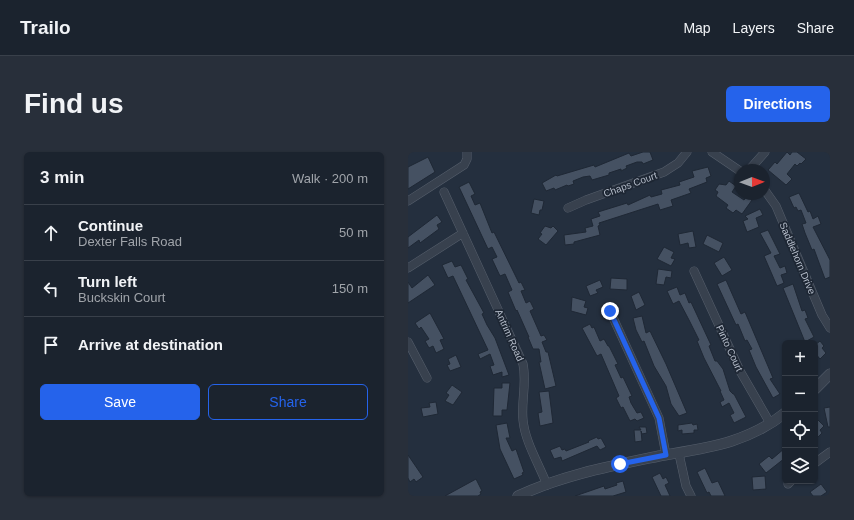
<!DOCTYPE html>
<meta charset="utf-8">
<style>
:root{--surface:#1b232e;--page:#282f3a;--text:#f1f3f6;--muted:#a0a4aa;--line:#39404a;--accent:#2563eb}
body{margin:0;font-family:Arial,sans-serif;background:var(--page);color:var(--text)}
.controls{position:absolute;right:12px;bottom:12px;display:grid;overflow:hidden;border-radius:6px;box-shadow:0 1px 3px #0004}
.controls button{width:36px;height:36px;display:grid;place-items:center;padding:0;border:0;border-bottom:1px solid var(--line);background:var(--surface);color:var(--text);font:20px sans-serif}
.compass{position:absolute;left:326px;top:12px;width:36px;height:36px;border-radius:50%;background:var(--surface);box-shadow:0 1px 3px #0004;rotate:89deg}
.stop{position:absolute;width:12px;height:12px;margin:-9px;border:3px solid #2563eb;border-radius:50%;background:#fff}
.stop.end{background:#2563eb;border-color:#fff;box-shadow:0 1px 4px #0008}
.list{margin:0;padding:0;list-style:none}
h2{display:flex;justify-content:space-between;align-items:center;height:52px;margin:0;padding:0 16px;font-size:17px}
h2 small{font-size:13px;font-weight:400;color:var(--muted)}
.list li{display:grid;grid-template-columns:26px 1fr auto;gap:12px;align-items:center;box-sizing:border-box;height:56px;padding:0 16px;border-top:1px solid var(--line)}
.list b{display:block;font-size:15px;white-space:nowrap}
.list p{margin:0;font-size:13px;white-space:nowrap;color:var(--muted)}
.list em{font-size:13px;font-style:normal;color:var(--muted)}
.actions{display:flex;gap:8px;padding:12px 16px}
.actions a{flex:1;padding:9px 0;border:1px solid var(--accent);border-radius:6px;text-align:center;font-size:14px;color:var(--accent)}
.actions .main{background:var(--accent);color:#fff}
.icon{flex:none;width:22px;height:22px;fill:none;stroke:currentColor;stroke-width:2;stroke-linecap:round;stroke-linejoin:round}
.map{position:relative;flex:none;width:422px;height:344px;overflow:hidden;border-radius:6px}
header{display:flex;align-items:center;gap:24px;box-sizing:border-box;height:56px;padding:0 20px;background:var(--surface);border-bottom:1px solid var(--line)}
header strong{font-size:19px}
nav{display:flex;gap:22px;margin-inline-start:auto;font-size:14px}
.intro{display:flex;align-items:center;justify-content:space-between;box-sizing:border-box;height:96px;padding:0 24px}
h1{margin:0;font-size:28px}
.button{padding:10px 18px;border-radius:6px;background:var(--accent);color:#fff;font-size:14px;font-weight:700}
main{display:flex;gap:24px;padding:0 24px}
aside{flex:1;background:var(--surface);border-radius:6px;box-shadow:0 1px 3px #0004}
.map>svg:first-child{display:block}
</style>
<header>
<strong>Trailo</strong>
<nav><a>Map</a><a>Layers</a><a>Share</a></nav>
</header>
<div class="intro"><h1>Find us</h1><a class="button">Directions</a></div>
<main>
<aside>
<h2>3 min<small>Walk · 200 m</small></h2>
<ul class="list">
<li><svg class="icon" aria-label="ahead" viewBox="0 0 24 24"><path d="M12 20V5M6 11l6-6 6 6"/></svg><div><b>Continue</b><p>Dexter Falls Road</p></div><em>50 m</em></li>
<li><svg class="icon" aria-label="left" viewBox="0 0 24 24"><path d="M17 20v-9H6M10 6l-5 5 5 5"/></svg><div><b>Turn left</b><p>Buckskin Court</p></div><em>150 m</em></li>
<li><svg class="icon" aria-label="arrive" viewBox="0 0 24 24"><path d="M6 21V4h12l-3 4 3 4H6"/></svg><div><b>Arrive at destination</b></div></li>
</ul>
<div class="actions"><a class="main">Save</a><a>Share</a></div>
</aside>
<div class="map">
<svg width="422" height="344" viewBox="0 0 422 344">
<rect width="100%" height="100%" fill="#242f3e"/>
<path fill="#455162" stroke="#1f2835" d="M235 0H242L245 8 235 12 234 10H229L218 14 219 16 213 19V17L201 21V23L184 28 182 24 175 25 165 29 166 32 160 34 159 33 147 38 146 36 138 39 134 31 148 23 149 24 186 13 187 15 221 1 223 4Z
M379 0 382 3 384 0H389L398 7 393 12 392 11 389 14 387 12 379 22 384 27 378 33 360 18 367 10 369 12Z
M20 5 27 20 0 37V15Z
M300 15 303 24 298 26 299 30 281 37 283 41 263 48 265 54 252 58 250 52 191 71 192 73 190 74 192 83 166 90V92L157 93 156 83 178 80 177 76 185 74 183 67 192 64 190 60 219 51 220 53 242 43 243 45 254 42 253 38 272 33 271 30 286 25 284 19Z
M321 29 328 34 324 40 336 48 339 44 344 48 334 62 328 58 325 61 318 56 320 53 308 44 310 40 307 38 311 32 318 33Z
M61 30 67 42 63 44 67 53 72 51 84 81 86 80 111 131 113 130 117 138 113 139 118 151 122 149 126 157 122 159 133 184 136 183 139 188 134 190 138 200H140L148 234 137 237 131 210H133L131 197H125L120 185H121L109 158 108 159 100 140 104 138 97 122 92 124 84 107 89 105 84 95 80 97 51 35Z
M391 41 400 60 402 59 405 67 410 64 413 72 405 75 422 108V125L417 127 406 97 404 98 397 81 394 72 398 71 393 58 390 59 388 55 386 56 381 45Z
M126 47 136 49 134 58H132L131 63 123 61Z
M352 57 355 63 348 66 351 75 339 80 335 69 340 67 337 64Z
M29 63 34 70 29 73 31 77 12 91 11 88 0 96V85Z
M137 74 143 76 145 74 150 79 138 93 130 87 134 82 132 81Z
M360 78 372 102 366 104 372 116 377 114 379 121 373 123 376 131 369 134 356 104 363 101 352 81Z
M285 79 288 95 281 96 280 91 272 93 270 82Z
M299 83 315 91 311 100 295 92Z
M256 95 266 100 263 106 267 107 263 114 249 107Z
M316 105 324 118 314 124 306 111Z
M44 109 47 115 53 113 60 127 58 128 76 161 74 162 79 173 87 186 101 223 94 225V220L85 223 82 214 86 213 82 202 72 207 70 202 80 198 45 124 40 126 34 113Z
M250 117 264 119 263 126 258 125 256 133 248 132Z
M20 123 27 133 0 151V130L4 136Z
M203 126 219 127V138L202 137Z
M192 128 195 135 188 138 190 141 182 144 178 134Z
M318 128 333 162 337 160 365 226 362 227 372 242 365 246 348 215 341 198 344 197 339 188 337 189 330 172 328 173 309 132Z
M385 132 394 159 397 158 400 166 397 167 406 185 397 190 375 136Z
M269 135 272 143 277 141 281 151 283 150 303 193 301 194 307 209H309L315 217 322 239 325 242H326L338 265 326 271 322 263 326 261 321 251 314 255 312 250 316 248 312 239H313L296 206 289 189 291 188 281 168 271 149 265 152 259 139Z
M231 140 237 153 228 158 223 144Z
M164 145 178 149 176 155 180 156 178 163 163 159Z
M22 161 36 187 32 188 36 197 28 201 25 194 21 196 17 189 21 187 13 175 11 177 7 171Z
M234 164 238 181 242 179 258 212 279 261 271 264 263 252 258 234 246 214 236 189 234 190 228 178 225 166Z
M182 172 184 176 186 175 192 189 196 187 200 194H201L210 212 207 213 213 226 215 225 224 244 221 245 223 251 229 261 233 260 236 266 229 269 227 267 222 269 215 255 213 256 208 246 211 244 193 202 189 204 174 176Z
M412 189 416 194 414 196 418 201 412 207 407 201V193Z
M48 203 53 215 42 219 39 213 42 212 40 207Z
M94 231H102L99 258H94V264H85L86 236H94Z
M44 233 54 240 45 253 37 249 41 243 38 241Z
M141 239 145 271 132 274 130 261 134 260 131 240Z
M28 250 30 262 15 265 13 256 22 255 21 251Z
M422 255V275H420L416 256Z
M410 268 416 274 412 278 414 281 407 288V272Z
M99 271 102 286H98L104 299 108 297 116 320 114 321 115 323 106 327 92 297 88 273Z
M284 271 285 273 289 272 290 278H286V281L274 282V278L270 279V273Z
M231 275H238L239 281 234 282 233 279 234 289 227 290 226 278H233Z
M189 285 190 287 193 286 198 295 192 298 189 294 154 309 153 305 146 307 142 298 152 294 154 298 157 297 158 299 181 290 180 289Z
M377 296V306L358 321 351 312 361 304 364 307Z
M0 303 15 325 8 330 6 327 2 330 0 326Z
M297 316 304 331 310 329 317 344H303L301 340 299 341 289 320Z
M252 321 255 327 258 325 261 331 257 333 262 344H253L244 325Z
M357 324 358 337 345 338 344 325Z
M68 327 74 339 72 340 73 342 70 344H37Z
M215 329 218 340 205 344H167L196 334 197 337 209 333 208 331Z
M413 332 419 340 413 344H405L402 340Z"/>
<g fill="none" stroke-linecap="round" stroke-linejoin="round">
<g stroke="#565f6c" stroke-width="9">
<path id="minor" d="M304 0 332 19
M341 18 357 0
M356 37 368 54 414 163 422 176
M36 40 115 212C119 231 113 249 115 268 117 290 131 312 139 333
M0 49 56 13 59 7V0
M160 56 178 48 256 20 270 11 279 0
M0 116 55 81
M286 119 332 219 362 271
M202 159 251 266 258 303
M0 190 19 226
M271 302 278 334 283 344
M407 311 422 300
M380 332 383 329"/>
</g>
<g stroke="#565f6c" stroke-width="11">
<path id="tertiary" d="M407 237 422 222
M110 344C155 323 203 314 251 304 297 296 338 292 377 261"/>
</g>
<use href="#minor" stroke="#38414e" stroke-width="8"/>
<use href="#tertiary" stroke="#38414e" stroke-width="10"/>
</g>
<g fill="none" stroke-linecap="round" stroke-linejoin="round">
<path stroke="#2563eb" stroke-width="5" d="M202 159 251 266 258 303 212 312"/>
</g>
<g text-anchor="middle" stroke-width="3.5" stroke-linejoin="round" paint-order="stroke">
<g font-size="10" fill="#b4bcc9" stroke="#1d2633">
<text transform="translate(222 32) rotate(-20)" y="4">Chaps Court</text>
<text transform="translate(390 106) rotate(67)" y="4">Saddlehorn Drive</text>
<text transform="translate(102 183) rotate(66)" y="4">Antrim Road</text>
<text transform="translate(322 196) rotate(65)" y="4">Pinto Court</text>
</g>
</g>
</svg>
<div class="controls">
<button>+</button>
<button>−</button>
<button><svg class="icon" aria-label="locate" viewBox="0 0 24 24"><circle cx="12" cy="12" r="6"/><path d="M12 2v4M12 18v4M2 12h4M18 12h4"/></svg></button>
<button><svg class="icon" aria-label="layers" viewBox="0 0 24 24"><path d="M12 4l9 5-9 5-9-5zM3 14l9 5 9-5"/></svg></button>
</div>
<svg class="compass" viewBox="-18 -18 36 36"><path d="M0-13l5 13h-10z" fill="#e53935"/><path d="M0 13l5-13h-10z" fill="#a0a4aa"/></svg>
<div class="stop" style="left:212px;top:312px"></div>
<div class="stop end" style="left:202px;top:159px"></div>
</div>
</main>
